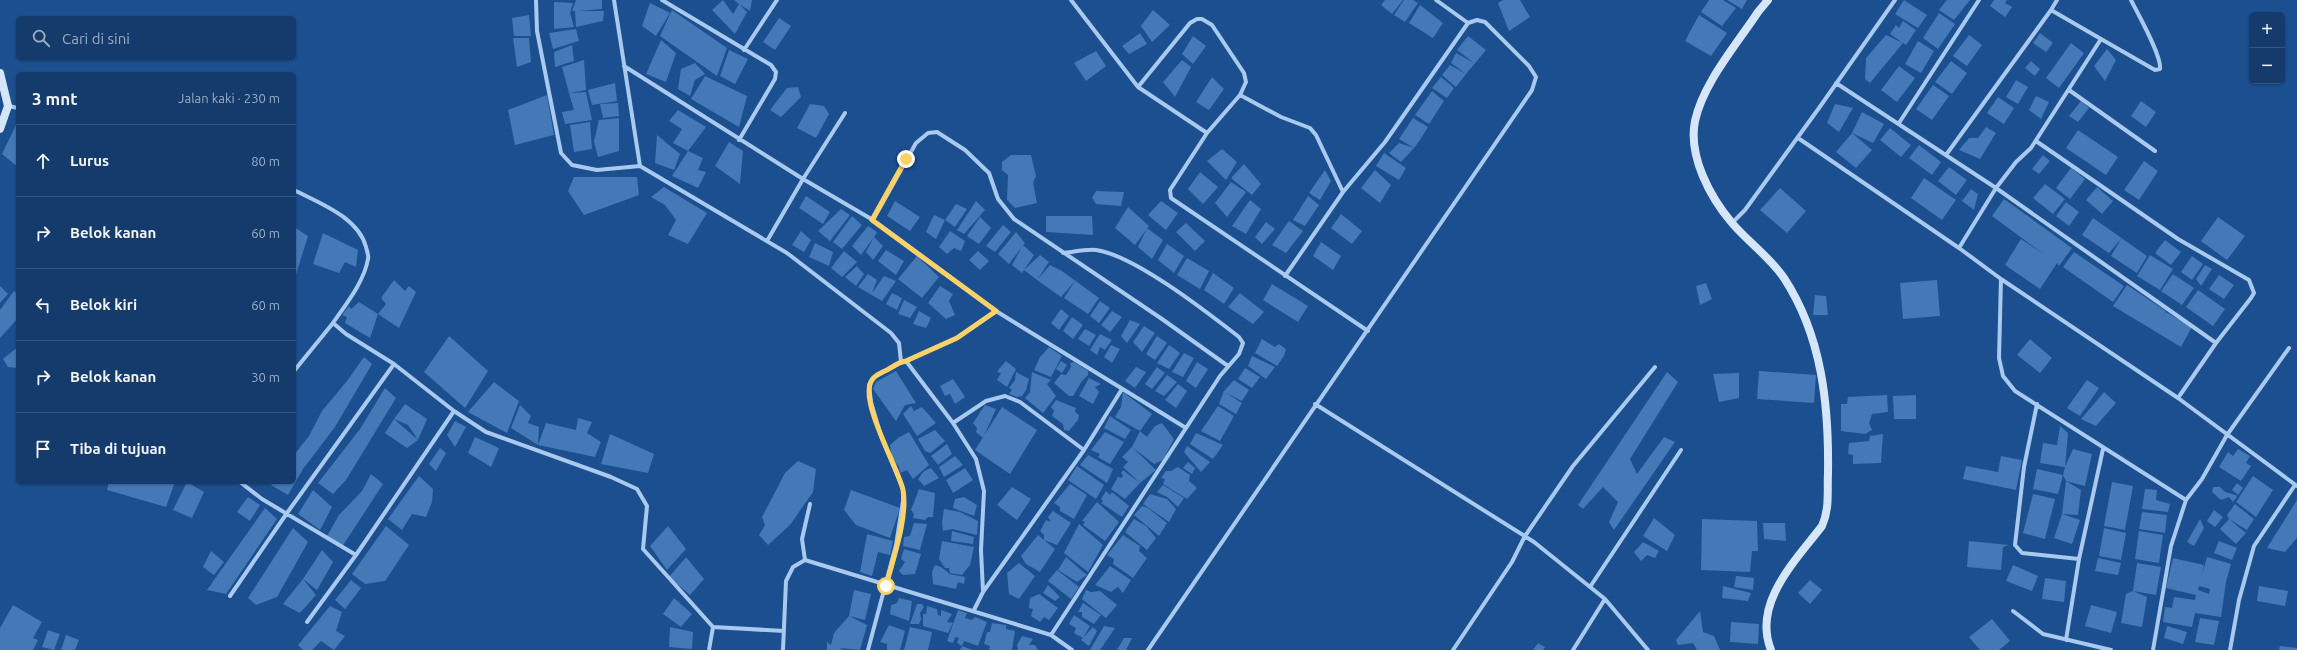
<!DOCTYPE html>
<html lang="id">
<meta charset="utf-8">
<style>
:root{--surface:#143b6b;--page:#1d4271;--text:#f1f3f6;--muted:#9dadc1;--line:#33557e}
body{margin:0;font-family:Ubuntu,sans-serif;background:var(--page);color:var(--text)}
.controls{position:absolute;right:12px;top:12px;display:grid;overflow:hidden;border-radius:6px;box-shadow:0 1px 3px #0004}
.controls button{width:36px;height:36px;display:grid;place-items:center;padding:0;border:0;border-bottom:1px solid var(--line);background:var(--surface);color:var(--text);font:20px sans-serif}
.stop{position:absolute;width:12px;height:12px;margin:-9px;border:3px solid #ffd166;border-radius:50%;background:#fff}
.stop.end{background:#ffd166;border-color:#fff;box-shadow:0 1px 4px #0008}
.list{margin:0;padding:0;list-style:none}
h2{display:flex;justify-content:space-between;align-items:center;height:52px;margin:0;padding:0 16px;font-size:17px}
h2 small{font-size:13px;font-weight:400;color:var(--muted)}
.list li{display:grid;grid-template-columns:26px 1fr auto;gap:12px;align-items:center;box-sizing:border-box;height:72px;padding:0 16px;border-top:1px solid var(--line)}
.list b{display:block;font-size:15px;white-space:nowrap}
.list em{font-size:13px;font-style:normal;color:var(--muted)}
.icon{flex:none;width:22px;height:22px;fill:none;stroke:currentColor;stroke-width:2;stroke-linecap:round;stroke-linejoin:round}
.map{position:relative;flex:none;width:2297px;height:650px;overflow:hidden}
.search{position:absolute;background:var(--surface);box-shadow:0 1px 3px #0004;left:16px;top:16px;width:280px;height:44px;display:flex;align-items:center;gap:10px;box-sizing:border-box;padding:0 14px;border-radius:6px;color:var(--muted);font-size:15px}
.panel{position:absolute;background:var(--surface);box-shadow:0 1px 3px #0004;left:16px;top:72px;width:280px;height:412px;border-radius:6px}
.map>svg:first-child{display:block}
</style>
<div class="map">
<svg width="2297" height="650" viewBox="0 0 2297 650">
<rect width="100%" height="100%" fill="#1b4f8f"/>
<path fill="#4478b7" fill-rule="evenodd" d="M576 0H602V9L578 11H604L603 21 576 27 575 11H572Z
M723 0 733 14 739 4 747 12 735 34 712 10Z
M734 0H752L750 11 739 4Z
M1385 0H1403L1392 14 1381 5Z
M1404 0H1413L1418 3 1405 22 1394 15Z
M1503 0H1520L1530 17 1509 31 1498 3Z
M1709 0H1723L1736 8 1722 26 1701 12Z
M1727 0H1747L1742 9Z
M1904 0 1927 15 1918 28 1895 14Z
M1947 0H1970L1954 20 1939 10Z
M1994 0H2007L2005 3 2012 7 2005 17 1990 6Z
M554 2 573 3 570 13 574 27 554 29Z
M650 3 670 13 656 36 642 26Z
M1420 5 1443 23 1433 38 1409 23Z
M672 10 727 48 717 76 660 36Z
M1153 10 1170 25 1152 42 1141 26Z
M1939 13 1955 24 1938 49 1923 38Z
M529 15 531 36H514L512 18Z
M1699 15 1727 33 1711 56 1685 41Z
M779 18 791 26 775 50 763 42Z
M1903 21 1916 30 1906 45 1903 43 1870 83 1865 79 1866 58 1886 35 1903 43 1890 34 1896 25 1899 28Z
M576 29 579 41 553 49 549 33Z
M1140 33 1147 44 1129 54 1122 46Z
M2040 33 2053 43 2046 52 2033 43Z
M1969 35 1982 45 1967 66 1953 56Z
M1193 36 1206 46 1193 64 1182 54Z
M1468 36 1486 50 1466 74 1451 63 1456 53 1474 63 1457 50Z
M513 38H529L531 62 517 67Z
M661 40 676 53 666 82 646 74Z
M1918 41 1934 51 1921 73 1905 64Z
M2071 43 2084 53 2059 88 2046 78Z
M572 45 574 61 555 67 554 52Z
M2107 49 2116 60 2105 81 2094 66Z
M729 50 748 59 735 84 720 76Z
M1096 51 1106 66 1086 81 1074 63Z
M584 60 586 90 569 93 562 67Z
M1182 60 1191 67 1175 97 1163 82Z
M1951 61 1967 73 1952 94 1935 82Z
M2031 61 2040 69 2035 76 2025 68Z
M695 63 705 74 695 80 690 96 678 89 681 69Z
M1450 65 1466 74 1456 87 1442 75Z
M1899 66 1915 78 1897 102 1881 90Z
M705 76 747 96 739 127 691 99Z
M1212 77 1224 89 1209 110 1196 102Z
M1441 77 1454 88 1447 98 1432 88Z
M2016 80 2028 87 2018 104 2006 97Z
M615 83 617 101 592 105 588 90Z
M1933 85 1949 96 1932 120 1916 109Z
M798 87 801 97 781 117 770 110 787 88Z
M1432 91 1444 101 1429 124 1415 115Z
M586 92 592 120 565 124 562 112 574 110 569 93Z
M547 95 554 135 515 145 508 110Z
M2036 96 2049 102 2041 119 2029 110Z
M1998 97 2014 108 2004 124 1987 113Z
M2081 101 2089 108 2078 122 2069 116Z
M2141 101 2156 112 2146 127 2131 116Z
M618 103 619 116 603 118 600 104Z
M810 104 824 106 829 114 816 138 797 128Z
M1835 104 1853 108 1839 132 1827 123Z
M678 110 706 127 688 151 703 158 698 170 706 172 698 188 672 176 688 151 673 143 682 129 669 121Z
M1862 112 1884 124 1873 143 1852 133Z
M619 118V151L598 157 594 141 599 120Z
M1413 118 1428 127 1420 140 1414 148 1401 162 1389 153 1399 143 1414 148 1399 139Z
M590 122 592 149 574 152 570 125Z
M16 125 18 126V167L2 154Z
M1986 127 1996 133 1980 159 1959 150 1969 138H1978Z
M1890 128 1911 145 1901 157 1880 140Z
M2078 130 2118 157 2106 175 2066 148Z
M1852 133 1872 150 1856 168 1836 152Z
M657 135 680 154 674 170 655 163Z
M729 142 743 151 740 184 715 166Z
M1919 145 1941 162 1932 175 1909 158Z
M1222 149 1237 162 1226 180 1207 161Z
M1384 153 1406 168 1399 180 1376 166Z
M1011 155H1031L1036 176 1033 183 1037 203 1015 208 1007 200 1008 175 1002 170V162Z
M2043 155 2050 161 2039 174 2032 169Z
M2144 161 2158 171 2139 200 2124 190Z
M1244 164 1261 184 1252 195 1231 178Z
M1949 167 1967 180 1956 195 1938 181Z
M2071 168 2085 179 2070 199 2056 188Z
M1325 170 1331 181 1320 200 1309 193Z
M1375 170 1391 185 1380 203 1361 188Z
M1200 172 1218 187 1203 204 1188 189Z
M574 177H637L639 195 584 215 568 191Z
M1924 178 1956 200 1942 220 1911 198Z
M1231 182 1246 192 1227 217 1215 203Z
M2045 184 2065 199 2053 214 2033 198Z
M664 187 707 213 688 244 668 235 676 220 665 205 651 197Z
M2097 187 2113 201 2102 214 2086 200Z
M1780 188 1806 211 1787 233 1760 210Z
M1971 189 1978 194 1974 210 1962 201Z
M1096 191 1124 192 1121 206 1096 204 1092 198Z
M806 196 830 212 823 224 799 208Z
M1308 196 1319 205 1305 226 1293 220Z
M2004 199 2072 248 2059 266 2057 263 2040 289 2005 265 2021 239 2045 255 1992 216Z
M1250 200 1261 209 1246 234 1232 226Z
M895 201 920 217 910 231 887 216Z
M976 201 985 210 964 234 957 230Z
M1161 201 1178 213 1166 230 1148 215Z
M2066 202 2079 212 2069 226 2056 216Z
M956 204 967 209 955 227 945 220Z
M1128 207 1149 226 1135 245 1115 228Z
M841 209 850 215 830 241 818 231Z
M1341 214 1362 231 1352 244 1331 228Z
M934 215 945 220 936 239 926 232Z
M852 216 862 225 842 249 833 242Z
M1046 216H1092L1093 235 1046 232Z
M980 217 991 228 979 244 967 236Z
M2218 217 2245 236 2227 260 2201 241Z
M2093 218 2147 256 2137 273 2111 256 2121 239 2109 253 2082 235Z
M1289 221 1303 231 1286 253 1272 245Z
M1266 222 1275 229 1262 244 1255 237Z
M1186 223 1205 241 1195 251 1176 232Z
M1003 225 1011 232 995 252 986 246Z
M868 226 877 232 874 237 883 246 873 260 866 252 874 237 861 255 852 246Z
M294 227 308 236 294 281Z
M1147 228 1163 240 1152 259 1138 247Z
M801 231 811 240 804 252 792 245Z
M950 231 965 241 961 251 954 248 947 254 939 247Z
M1016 232 1025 243 1009 264 998 254Z
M323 233 358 250 356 267 345 262 339 273 313 264Z
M2165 240 2181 252 2171 265 2155 253Z
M1321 242 1341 256 1333 270 1313 256Z
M815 243 833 252 829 266 809 257Z
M1167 244 1184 256 1174 273 1158 260Z
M1023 245 1034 255 1022 273 1012 265Z
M886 250 904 261 896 275 878 261Z
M844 251 857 262 842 277 831 268Z
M978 251 989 261 980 270 969 260Z
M2074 252 2124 286 2113 302 2063 267Z
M1040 255 1049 262 1037 280 1024 270Z
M2150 255 2173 269 2160 290 2137 276Z
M917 256 939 277 922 298 898 279Z
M2192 256 2203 264 2192 280 2181 272Z
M1187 258 1209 271 1200 289 1177 275Z
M1050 265 1062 271 1099 298 1088 314 1064 298 1075 281 1061 297 1037 280Z
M2205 265 2212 269 2201 286 2196 279Z
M857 266 864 274 856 286 845 277Z
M1213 273 1234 288 1224 304 1204 290Z
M868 274 877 280 872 293 884 276 896 281 882 301 858 287Z
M2173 274 2194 288 2182 305 2161 291Z
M2219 275 2234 285 2224 299 2209 289Z
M394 280 405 291 409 286 416 292 399 328 378 314 370 338 345 323 347 317 342 315 349 306 351 309 359 302 378 314 386 304 381 298Z
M1937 280 1940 316 1903 319 1900 283Z
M1706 283 1712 299 1700 305 1696 286Z
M1272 284 1308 306 1298 322 1263 300Z
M2127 285 2166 311 2163 316 2166 312 2192 327 2181 347 2113 306Z
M0 286 8 294 0 303Z
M940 286 953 294 949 301 955 315 946 319 928 303Z
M2198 290 2225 309 2213 326 2186 307Z
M14 291 18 295V318L0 338V310Z
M892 293 902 298 897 310 886 304Z
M1240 293 1264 312 1253 324 1228 307Z
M1815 295 1826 296 1828 315H1813Z
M904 300 917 307 910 318 898 314Z
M1100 301 1110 308 1099 323 1090 316Z
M1061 309 1069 316 1059 330 1051 323Z
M919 311 931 318 926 328 913 324Z
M1112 311 1122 317 1110 332 1101 325Z
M1072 317 1083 325 1073 339 1063 331Z
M1130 320 1140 324 1127 343 1121 336Z
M1144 326 1155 333 1142 352 1133 342Z
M1085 329 1096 335 1089 346 1078 339Z
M1100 334 1112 340 1105 350 1100 347 1097 355 1090 350Z
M449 336 488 371 465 408 424 372Z
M1157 336 1167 343 1155 360 1146 354Z
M1262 339 1275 347 1279 344 1286 349 1284 356 1277 366 1255 353Z
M2030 339 2052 358 2040 373 2017 355Z
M1111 345 1120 349 1112 363 1104 357Z
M1169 345 1180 353 1169 369 1157 363Z
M18 347V368L8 367 3 359Z
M1049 347 1062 356 1051 377 1034 370 1040 357Z
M1184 353 1194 358 1183 377 1172 372Z
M1252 356 1275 367 1266 379 1248 366Z
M364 357 372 364 335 427 303 469 288 495 271 485 274 482H294V455L309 436 322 411 347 381Z
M1006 361 1016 369 1007 387 997 380 1001 373 997 372 999 369Z
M1061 361 1067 365 1062 373 1056 369Z
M1074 362 1088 371V375L1082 381 1073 396H1069L1054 383 1061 374 1066 375 1071 367 1070 363Z
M1197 362 1208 369 1196 388 1186 381Z
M1136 367 1146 372 1135 388 1125 381Z
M1157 367 1165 373 1152 389 1145 384Z
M1245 368 1260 377 1252 388 1238 379Z
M896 371 916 403 905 405 896 421 873 389 876 382Z
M1759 371 1816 375 1814 403 1757 399Z
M1016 372 1029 379 1026 390 1022 396 1017 397 1009 394 1012 390 1009 388 1015 380Z
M1032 372 1051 380 1047 384 1056 396 1043 413 1025 398 1030 392Z
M1667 372 1678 382 1630 459 1637 474 1664 437 1675 442 1614 530 1609 522 1618 502 1603 487 1583 509 1578 505Z
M1739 373V398L1719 402 1713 374Z
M1167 375 1177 382 1164 396 1155 391Z
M1089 378 1101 384 1095 387 1099 392 1093 404 1079 396Z
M953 379 965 397 955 404 950 394 945 396 940 386Z
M1234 380 1249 390 1242 401 1226 393 1242 403 1236 414 1219 404 1224 391Z
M2087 380 2099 388 2080 416 2067 408Z
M494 382 519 401 507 433 468 412Z
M1178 384 1187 391 1176 408 1165 400Z
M385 388 396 398 346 480 333 494 318 483 360 429Z
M1123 392 1152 414 1140 431 1115 417 1121 407Z
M2104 392 2116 403 2096 426 2081 419Z
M1887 395 1888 412 1872 414 1869 423 1872 430 1865 434 1841 431V404H1847L1848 397Z
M1916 395V419H1894L1893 396Z
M1056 400 1076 408 1075 412 1079 415 1078 420 1069 431 1064 430 1063 424 1052 416 1054 411 1051 407Z
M405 404 427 419 418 440 407 448 385 433 394 419 418 440 408 425 394 419Z
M520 405 531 416 528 423 539 427 538 445 511 428Z
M985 405 996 409 983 438 976 432 977 428 973 423Z
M911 406 914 411 922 407 936 423 917 436 903 414Z
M1218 406 1234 416 1220 441 1201 431Z
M1002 407 1037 430 1010 474 975 450Z
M1110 416 1131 430 1125 439 1104 428Z
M578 418 592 422 587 433 601 442 595 457 538 445 546 423 576 430Z
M455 421 466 427 455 447 447 435Z
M1162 423 1174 439 1163 460 1154 464 1132 447 1156 470 1140 483 1123 467 1128 462 1122 457 1132 447 1140 431 1147 437 1155 426Z
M2060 426 2068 433 2065 467 2073 449 2092 454 2085 486 2066 481 2063 475 2065 467 2040 463 2043 443 2057 445Z
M935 430 945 441 930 453 925 451 918 439Z
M909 432 929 465 913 479 907 470 900 473 899 467 892 458 890 445 898 438Z
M1105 432 1124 442 1110 464 1098 457 1100 454 1091 450Z
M1196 433 1223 445 1213 459 1190 444Z
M610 434 654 454 648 473 601 464Z
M1883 434 1881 463 1853 464V455L1848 454 1849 443 1869 441 1870 436Z
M475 437 499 448 491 467 468 453Z
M947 444 952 454 938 465 931 456Z
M1187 446 1210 462 1201 472 1184 452Z
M440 448 446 453 436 471 429 464Z
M2238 449 2250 456 2246 463 2251 466 2241 481 2219 467 2228 452 2233 456Z
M1088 455 1113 469 1107 483 1080 465Z
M955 456 963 465 944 477 939 467Z
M2001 456 2022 460 2016 490 1963 479 1966 466 1998 472Z
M798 461 816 469 813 492 790 525 768 545 759 535 765 525 762 517 785 473Z
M1188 462 1195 468 1192 474 1183 468Z
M1077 466 1104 485 1096 499 1068 480Z
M1178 467 1190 475 1189 481 1197 488 1187 499 1163 484 1165 479 1161 478 1166 471H1171Z
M931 468 939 478 924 486 918 479 924 471Z
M965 468 973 480 953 493 946 480Z
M2037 469 2063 475 2058 494 2033 489Z
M1123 470 1140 483 1125 499 1111 489 1118 477 1122 478 1123 475 1121 473Z
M371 474 383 484 342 547 327 536 339 515 362 491Z
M419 476 433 489 432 502 426 517 412 514 402 530 388 519Z
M2253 476 2273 490 2256 517 2236 502Z
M2066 481 2081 490 2078 515 2062 514Z
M109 482H175L166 507 107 490Z
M187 482 204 492 192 518 173 510Z
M2112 482 2133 486 2125 530 2104 526Z
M2237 483 2243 488 2238 495 2232 490Z
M1070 484 1087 495 1074 519 1060 511V507L1054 503Z
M1163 485 1184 498 1178 507 1167 497 1157 492Z
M1012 487 1031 499 1017 520 997 505Z
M2213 487H2220L2225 492 2236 495 2237 497 2233 502 2229 497 2221 500 2212 492Z
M919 489 935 493 933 517H928L925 520 913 518 914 514 911 510Z
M2145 489 2157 490 2156 500 2170 504 2168 512 2142 509Z
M313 490 332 507 320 530 298 514Z
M851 490 900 508 890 538 856 525 844 510Z
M1106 491 1110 495 1112 492 1129 506 1122 517 1101 503 1103 501 1101 499Z
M1150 494 1167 499 1176 509 1169 522 1143 504Z
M2033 494 2055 499 2045 539 2023 533Z
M248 497 260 505 250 521 237 512Z
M964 497 977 505 974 516 953 508 955 499Z
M2297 500V538L2285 552 2267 548Z
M1097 502 1119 522 1105 541 1083 525 1085 522 1082 521Z
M2235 504 2254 519 2247 530 2229 519 2227 515Z
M1142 506 1148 508 1167 523 1159 536 1134 515Z
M265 508 277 519 226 594 207 590Z
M944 509 960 512 978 521 977 535 952 529 943 531 942 522Z
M2214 510 2223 517 2215 527 2207 521Z
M1053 511 1071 523 1057 545 1044 540V535L1040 531 1046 520 1051 522 1048 517Z
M2142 512 2167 515 2165 533 2139 529Z
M2062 514 2080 520 2072 544 2054 538Z
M1654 518 1675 535 1667 551 1643 536Z
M1134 519 1146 526 1156 538 1147 550 1125 532Z
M1702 519 1757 521 1758 551H1752L1750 572 1701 570Z
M2200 519 2204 528 2194 546 2187 542Z
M2229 519 2246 533 2236 544 2220 529Z
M914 523 927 524 920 550 903 546 904 537 910 536Z
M1763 523H1785L1786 541 1764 539Z
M1079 524 1103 545 1088 572 1064 553Z
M386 526 409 545 385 581 365 584 352 574Z
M668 526 686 549 667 570 650 546Z
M293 528 308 542 277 597 256 605 248 598Z
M2104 528 2126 533 2121 560 2099 556Z
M952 531 974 537 973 544 951 541Z
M2139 531 2163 535 2159 563 2135 559Z
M867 534 893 541 890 555 878 552 872 576 860 572Z
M1038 535 1055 549 1040 572 1026 564 1021 556Z
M1123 535 1140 546 1139 551 1147 558 1133 578 1113 564 1114 559 1107 555Z
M942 541 974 547 970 565 962 575 950 573 949 568H945L939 559Z
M1969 541 2009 545 2003 547 2001 570 1967 567Z
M2219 541 2237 548 2232 560 2214 553Z
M1643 542 1659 551 1655 558 1647 555 1641 561 1634 552Z
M904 549 921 554 915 574 903 575 899 571 905 562 901 559Z
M322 550 333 562 317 590 303 579Z
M211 551 224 562 214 575 203 567Z
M686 557 704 579 690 595 669 577Z
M1066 557 1087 575 1077 582 1058 570Z
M2207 557 2231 564 2226 582 2221 617 2195 613 2192 627 2163 622 2165 607 2172 608 2174 597 2195 600 2196 595 2166 588 2173 558 2204 565 2202 575ZM2199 586 2210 589 2209 594 2198 590Z
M2098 558 2121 563 2118 575 2095 571Z
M1019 563 1035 576 1019 599 1009 594 1007 573Z
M2137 563 2161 567 2156 595 2133 591Z
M935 565 941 567 950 574 965 577 964 584 958 582 956 589 933 584 932 572Z
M2013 565 2038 576 2032 591 2006 581Z
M1110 566 1131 580 1123 593 1118 587 1111 592 1095 585Z
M1057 570 1079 587 1071 599 1048 581Z
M1736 576 1754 578 1753 590 1734 587Z
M2045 578 2066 581 2064 602 2042 599Z
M303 579 316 595 300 613 283 604Z
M351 580 361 588 345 609 335 600Z
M1810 580 1822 590 1810 604 1798 593Z
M1048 585 1060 597 1055 601 1043 593Z
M1723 586 1751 593 1748 601 1722 598Z
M2259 586 2288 591 2285 606 2257 601Z
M854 590 871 594 865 620 849 616Z
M1086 590 1091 592 1100 591 1117 605 1106 618 1082 599Z
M2133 591 2147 597 2142 627 2121 623 2126 594Z
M1039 594 1058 608 1049 620 1044 617 1040 622 1031 616 1033 609 1029 608 1030 598Z
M674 598 692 614 681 627 663 614Z
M899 598 912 601 909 621 890 614 891 605 897 603Z
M1083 603 1101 615 1094 624 1082 617V612H1078Z
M917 604H922L924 607 920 613 921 619 919 624H910Z
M13 605 42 622 33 638 38 640 33 650H0V628Z
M2091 605 2117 612 2111 633 2085 626Z
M330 606 342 612 336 631 345 636 334 650 321 641 312 650H303L298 645Z
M927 606 937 609 938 615 941 616V610L952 614 947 622 953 623 948 633 923 626V614H926Z
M958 610 967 613 965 618 972 620 975 617 987 622 978 646 964 641 962 646 957 643 959 638 955 637 953 643 947 641Z
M1700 611 1703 632 1714 636 1720 650H1697L1693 643 1678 645 1676 640Z
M1074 615 1090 626 1083 638 1074 633 1076 628 1069 624Z
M849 616 867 625 860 650 840 648 844 650H827V642L831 645 834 633Z
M2200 618 2219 621 2214 645 2195 642Z
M1992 619 2010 641 1999 650H1980L1969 637Z
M1731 622 1759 624 1758 644 1730 642Z
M992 623 1006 625V629L1015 631 1012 650H989L990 646 984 644 987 632H990Z
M889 625 905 631 900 650H887V644L880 642Z
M1104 626 1115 628 1100 650H1090Z
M2167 626 2187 632 2183 644 2164 638Z
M670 627 693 632 692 649 669 647Z
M910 627 932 632 928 650H904Z
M1093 627 1097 631 1089 646 1081 640Z
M48 630 60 634 54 650 42 647Z
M66 635 79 640 75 650H61Z
M1022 636 1033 639 1029 645H1035L1038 650H1018L1017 645Z
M1124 638H1132L1126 650H1117Z
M1538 643 1545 647 1543 650H1533Z
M962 646 973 650H960Z
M2280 646 2297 648V650H2279Z"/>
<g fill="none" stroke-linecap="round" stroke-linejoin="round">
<path stroke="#a9c9ee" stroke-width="4" d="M536 0 537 31 561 153 572 165 597 170 640 166 787 253 891 333 899 343 901 362
M614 0 640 166
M662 0 771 65 776 72 775 79 739 140
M1071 0 1138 87 1207 133 1170 190 1171 198 1368 331
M1436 0 1468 23
M2101 39 2155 70 2160 69C2162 56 2138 14 2131 0
M744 50 777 0
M624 66 803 179 767 241
M1836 83 1996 188 2016 162 2031 148 2101 39 2051 10 2057 0
M1138 87 1190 23 1197 19H1202L1212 25 1244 73 1246 82 1240 95 1207 133
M2069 90 2155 151
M1240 95 1281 117 1310 128 1316 135 1343 192
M8 106 18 108
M845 113 803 179 873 220 996 311 1186 428
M1899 123 1979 0
M1798 138 1959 248 2001 279 2178 398 2297 486
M2036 141 2178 239 2249 280 2254 293 2251 298 2216 343 2178 398
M1946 155 2051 10
M294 190C319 203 358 217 366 247 367 251 369 256 368 259 364 282 346 304 333 323L346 334 394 364 454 411 486 432 611 477 637 489 647 506 643 549 713 627 784 631
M873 220 916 143 928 133 937 132 965 150 989 173 998 199 1014 219 1162 319 1228 366
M1732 223 1745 210 1819 108 1895 0
M1959 248 1996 188 2216 343
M2001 279 1999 358 2003 376 2015 391 2186 500 2171 546 2153 650
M906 361 953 423 976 459 984 491 981 550 983 591
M294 371 333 323
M1315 404 1534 542 1605 599 1648 650
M2037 404 2024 467 2015 545 2022 553 2079 559
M953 423 986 401 1005 396 1020 402 1084 450
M240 482 262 499 356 555
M2186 500 2202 479 2227 435 2289 348
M805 560 802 539 810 504
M1590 587 1681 450
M230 596 287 513 394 364
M974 610 983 592 1084 450 1122 389
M2013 611 2043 634 2111 650
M307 622 356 555 454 411
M1051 635 1220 376 1239 354 1243 343 1239 337C1208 313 1134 255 1096 250 1086 249 1073 252 1063 253
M2066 640 2079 559 2103 449
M709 650 713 627
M783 650 786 581 793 567 805 560 1051 635 1072 650
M868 650 896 545 903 501V489L881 436 871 402 869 385 873 378 901 362 906 361 957 338 996 311
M1148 650 1532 90 1536 77 1529 66 1485 22 1477 20 1468 23 1385 142 1343 192 1285 276
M1453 650 1512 562 1525 536 1573 466 1655 367
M1573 650 1605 599
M2230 650 2239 600 2254 546 2295 485"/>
<path stroke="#d6e6fa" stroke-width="8" d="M1768 0 1758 12C1737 44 1703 83 1695 121 1688 156 1710 197 1732 223 1748 242 1770 257 1784 278 1822 336 1829 405 1828 473 1827 491 1830 508 1822 526 1796 560 1752 603 1771 650
M0 73 8 106 0 129"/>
</g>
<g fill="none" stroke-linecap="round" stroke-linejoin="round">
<path stroke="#ffd166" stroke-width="5" d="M886 586C893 559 908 517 903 490 898 467 858 400 872 380 875 375 882 372 887 370 894 366 899 362 906 361L957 338 996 311 872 220 906 159"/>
</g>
</svg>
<div class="controls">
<button>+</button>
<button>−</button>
</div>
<div class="stop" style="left:886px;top:586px"></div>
<div class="stop end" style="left:906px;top:159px"></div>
<div class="search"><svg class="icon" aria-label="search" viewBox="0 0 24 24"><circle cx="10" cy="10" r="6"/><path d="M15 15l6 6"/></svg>Cari di sini</div>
<section class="panel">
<h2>3 mnt<small>Jalan kaki · 230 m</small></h2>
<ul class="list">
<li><svg class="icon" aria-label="ahead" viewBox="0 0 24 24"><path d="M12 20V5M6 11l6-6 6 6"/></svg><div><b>Lurus</b></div><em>80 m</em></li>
<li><svg class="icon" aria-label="right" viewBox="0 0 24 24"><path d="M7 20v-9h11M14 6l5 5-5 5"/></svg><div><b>Belok kanan</b></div><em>60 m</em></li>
<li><svg class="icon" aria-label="left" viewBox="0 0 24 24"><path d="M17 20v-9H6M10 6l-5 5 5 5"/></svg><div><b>Belok kiri</b></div><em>60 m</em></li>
<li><svg class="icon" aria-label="right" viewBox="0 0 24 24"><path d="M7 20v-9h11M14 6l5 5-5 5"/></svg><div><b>Belok kanan</b></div><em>30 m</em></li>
<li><svg class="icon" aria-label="arrive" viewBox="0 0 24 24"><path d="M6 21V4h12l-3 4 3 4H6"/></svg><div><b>Tiba di tujuan</b></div></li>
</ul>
</section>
</div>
